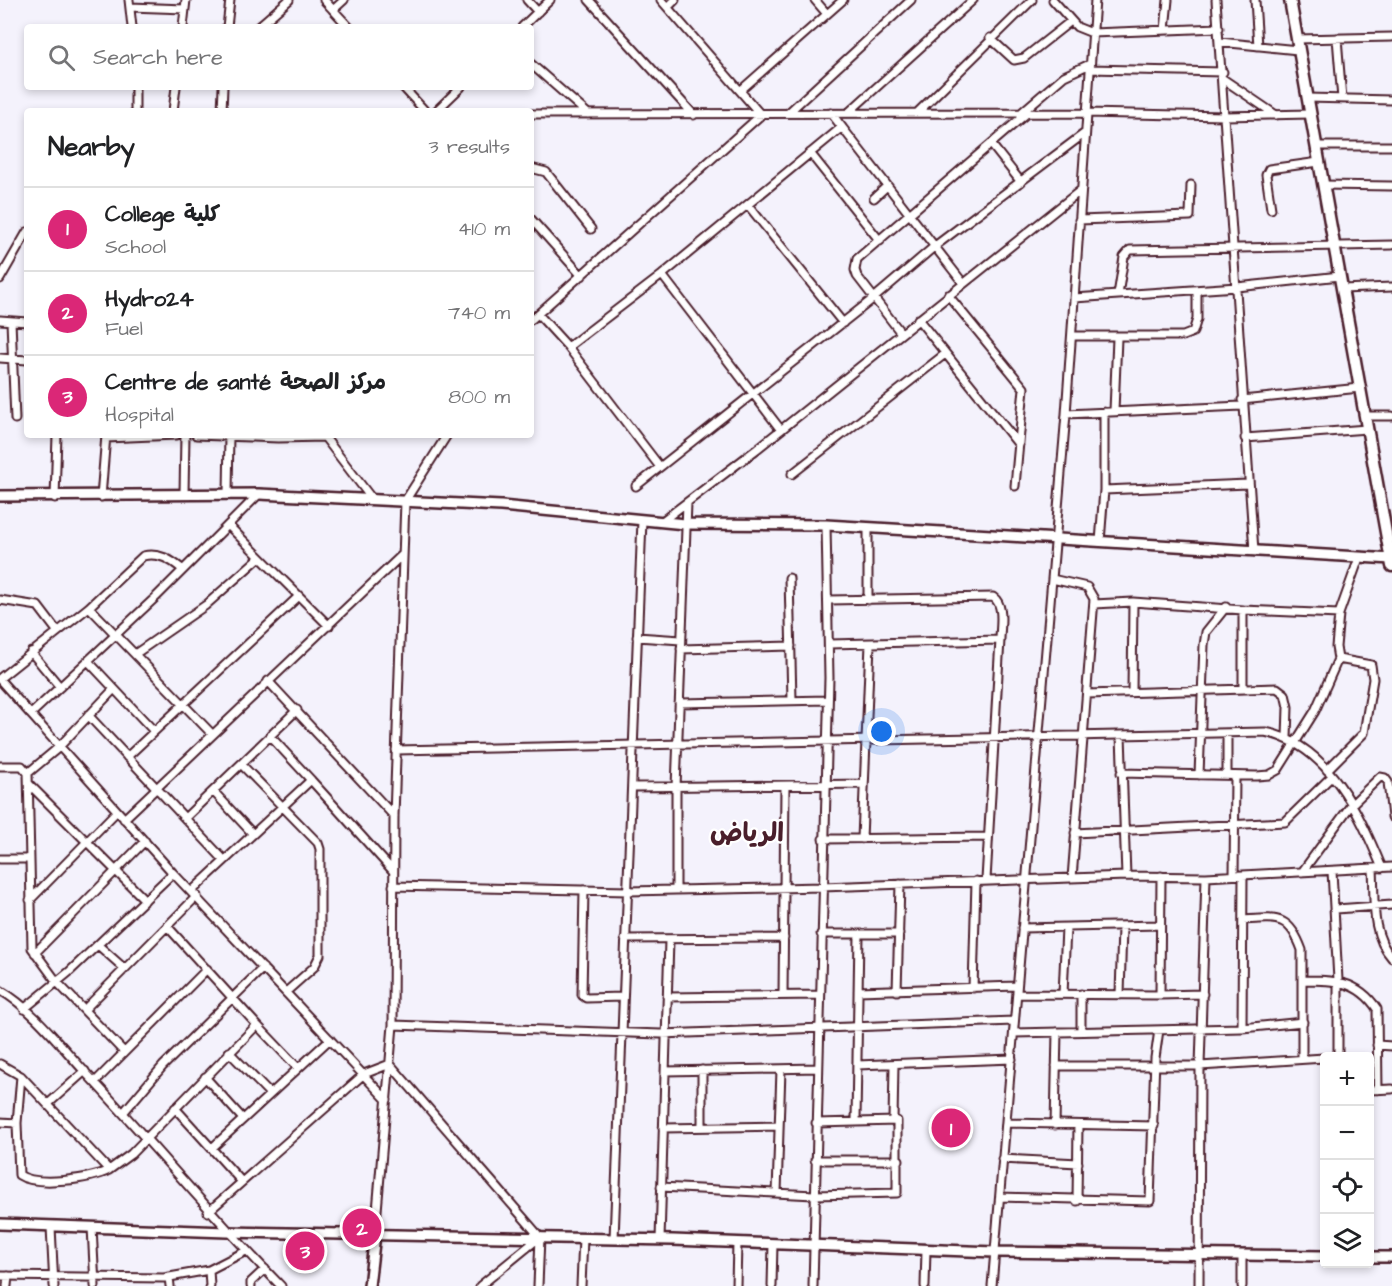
<!DOCTYPE html>
<meta charset="utf-8">
<style>
:root{--surface:#fff;--page:#f2f2f2;--text:#202124;--muted:#757577;--line:#e0e0e0;--accent:#db2777}
body{margin:0;font-family:"Architects Daughter","Playpen Sans Arabic",sans-serif;background:var(--page);color:var(--text)}
.controls{position:absolute;right:18px;bottom:18px;display:grid;overflow:hidden;border-radius:6px;box-shadow:0 3px 9px #0003}
.controls button{width:54px;height:54px;display:grid;place-items:center;padding:0;border:0;border-bottom:2px solid var(--line);background:var(--surface);color:var(--text);font:30px sans-serif}
.you{position:absolute;left:882px;top:732px;width:21px;height:21px;margin:-15px;border:4px solid #fff;border-radius:50%;background:#1a73e8;box-shadow:0 0 0 9px #1a73e833}
.badge{display:grid;place-items:center;width:39px;height:39px;border-radius:50%;background:var(--accent);color:#fff;font-size:20px;font-weight:700}
.pin{position:absolute;translate:-50% -50%;border:3px solid #fff;box-shadow:0 2px 6px #0006}
.list{margin:0;padding:0;list-style:none}
h2{display:flex;justify-content:space-between;align-items:center;height:78px;margin:0;padding:0 24px;font-size:26px}
h2 small{font-size:20px;font-weight:400;color:var(--muted)}
.list li{display:grid;grid-template-columns:39px 1fr auto;gap:18px;align-items:center;box-sizing:border-box;height:84px;padding:0 24px;border-top:2px solid var(--line)}
.list b{display:block;font-size:22px;white-space:nowrap}
.list p{margin:0;font-size:20px;white-space:nowrap;color:var(--muted)}
.list em{font-size:20px;font-style:normal;color:var(--muted)}
.icon{flex:none;width:33px;height:33px;fill:none;stroke:currentColor;stroke-width:2;stroke-linecap:round;stroke-linejoin:round}
.map{position:relative;flex:none;width:1392px;height:1286px;overflow:hidden}
.search{position:absolute;background:var(--surface);box-shadow:0 3px 9px #0003;left:24px;top:24px;width:510px;height:66px;display:flex;align-items:center;gap:15px;box-sizing:border-box;padding:0 21px;border-radius:6px;color:var(--muted);font-size:22px}
.panel{position:absolute;background:var(--surface);box-shadow:0 3px 9px #0003;left:24px;top:108px;width:510px;height:330px;border-radius:6px}
.map>svg:first-child{display:block}
</style>
<div class="map">
<svg width="1392" height="1286" viewBox="0 0 1392 1286">
<rect width="100%" height="100%" fill="#f4f2fc"/>
<filter id="ink" filterUnits="userSpaceOnUse"><feTurbulence type="fractalNoise" baseFrequency=".0167" numOctaves="2"/><feDisplacementMap in="SourceGraphic" scale="12" xChannelSelector="R" yChannelSelector="G"/><feConvolveMatrix kernelMatrix="1 2 1 2 8 2 1 2 1" color-interpolation-filters="sRGB"/></filter>
<g filter="url(#ink)">
<g fill="none" stroke-linecap="round" stroke-linejoin="round">
<g stroke="#4a1f2b" stroke-width="11">
<path id="street" d="M129 0 132 27
M324 0 349 27
M527 0 538 12
M589 0 694 115
M815 0 827 14
M1053 0 1077 27 1092 33 1219 28
M1216 0 1254 551
M1255 0 1258 46
M130 7 185 9
M668 7 675 0
M333 10 344 0
M183 27 186 0
M227 27 230 0
M258 27 289 0
M522 27 550 0
M1165 30 1168 0
M990 38 1014 60 1024 58 1071 21
M1337 38 1342 99
M1296 39 1392 37
M1220 42 1298 50
M531 64 588 114
M1090 69 1223 72
M1223 79 1276 115
M135 87V111
M403 87 425 111
M741 90 843 0
M1307 98 1392 100
M173 111 176 87
M222 111 223 87
M436 111 461 87
M788 113 911 0
M831 113 963 283
M848 113 973 0
M917 113 1032 0
M1021 113 1064 76 1090 64
M531 114 1086 113 1225 116 1310 114
M991 144 1021 182
M1316 146H1392
M810 153 880 241
M531 168 546 172 591 229
M1323 185 1392 186
M874 198 887 186
M748 205 843 323
M1271 209 1266 175 1269 169 1319 162
M531 219 582 276
M1079 220 1190 216 1191 185
M662 275 781 430
M0 279 27 232
M1342 289 1392 287
M948 295 1024 388 1015 486
M1118 295 1124 257 1130 250 1392 245
M1074 298 1237 287 1340 276
M538 314 568 347 660 467
M918 319 1019 445
M0 320 27 322
M531 320 761 115 661 0
M11 321 15 419
M901 333 857 276 855 270 857 259 1027 113
M1072 336H1183L1193 332 1197 319V290
M568 347 662 275 842 127
M0 358 27 360
M1242 400 1360 388
M1114 411 1117 338
M1066 414 1242 406
M1365 416H1392
M196 435 278 438 324 437
M323 435 372 499
M106 438 176 435
M1245 438 1367 429
M792 474 945 354
M636 486 874 298 935 246 1085 133
M1104 490 1248 484
M228 493 229 435
M184 494 185 435
M101 497 106 435
M55 498 57 435
M661 522 757 449 1081 190
M228 525 299 596
M868 528V600
M1100 542 1104 490V412
M789 578 792 700
M1052 579 1087 587 1094 599 1072 878
M0 600 38 606 57 631
M829 600 993 597C1005 605 1000 627 1000 640L986 880
M1094 604 1133 602 1243 610V688
M89 607 212 734
M1243 610 1339 614
M637 637 681 640
M829 644 1000 640
M681 649 791 646
M31 652 60 687
M135 654 206 605 260 557
M88 661 153 730
M0 678 89 607 143 556C159 552 171 560 182 569
M0 680 173 873 387 1100
M268 681 394 816
M1132 692 1133 602
M1087 694 1277 688 1285 694 1288 707 1287 738
M679 703 828 700
M31 714 156 597 259 494
M88 715 224 860
M1227 733V775
M1121 735 1126 876
M396 750 1265 732C1329 745 1359 813 1382 868
M127 757 299 596 329 626
M241 764 318 843 320 849V955L314 967 286 992
M0 766H22L28 773 32 948 57 982 123 1051
M1327 770 1364 733 1373 679 1371 665 1338 659
M28 773 58 748 114 689
M1121 773 1257 776 1269 775 1278 770 1315 711 1338 659 1336 647 1339 614 1359 558
M1199 775 1204 645 1206 632 1226 607
M311 780 393 871
M29 784 145 900
M633 787 864 784
M213 791 253 834
M185 818 297 710
M124 819 402 555
M1075 833 1285 822 1332 776
M823 839 987 837
M862 839 870 644
M0 859H30
M1373 869C1375 900 1370 933 1392 958
M1332 871 1338 980V1056
M1302 872 1351 805 1380 777 1385 778 1388 782 1392 817
M1234 875 1235 776
M393 886 628 891 822 887 1126 876 1206 877 1392 867
M584 890 582 995 586 998 622 997
M676 890V787L687 503
M192 891 311 780 270 736
M30 900 117 811
M1336 909 1392 905
M1243 920C1277 918 1289 914 1302 950V1059
M167 926 257 1025
M1022 928 1160 925
M821 934H899
M625 939 784 938
M98 945 125 969
M35 953 145 841
M1302 980C1333 980 1358 980 1377 1009L1378 1090
M973 988 976 881
M0 990C33 1009 60 1045 86 1073 152 1143 213 1217 281 1286
M858 991 1017 986
M897 991 900 884
M1017 994 1160 995 1161 876
M1063 994 1066 928
M783 995 785 786
M1120 995 1122 927
M1160 995 1203 994
M667 997 820 995
M24 1009 69 972 173 873
M85 1009 197 896
M393 1025 661 1034 1014 1021
M1242 1028 1303 1022
M1081 1031V994
M1014 1033 1242 1028 1243 875
M1377 1045 1392 1046
M229 1052 269 1093
M0 1064 21 1076 109 1170 131 1154 257 1025 298 1068
M857 1065 1012 1059
M1056 1066H1200L1324 1058
M665 1071 818 1068
M21 1076 17 1123 19 1175C37 1187 91 1179 109 1170
M205 1077 243 1119
M95 1082 207 969
M1370 1090 1392 1089
M48 1104 85 1071
M175 1108 242 1182
M123 1113 163 1066 263 968
M856 1121 859 934
M893 1121 894 1064
M0 1122 17 1123
M1006 1123 1154 1126
M1055 1125 1057 1032
M702 1127V1070
M663 1128 779 1126
M212 1148 330 1039
M1002 1159 1078 1163
M815 1160H899
M661 1187 814 1195 897 1193V1121L816 1123
M777 1193 781 1069
M1000 1197 1150 1201 1155 1058 1159 1030
M1077 1201 1078 1125
M208 1212 364 1074 390 1064 540 1237 538 1286
M51 1227 54 1286
M92 1227 95 1286
M375 1234 393 1025 394 816 405 501 447 435
M614 1239 642 520
M660 1240 669 940
M1242 1255V1286
M209 1270 210 1286
M0 1276 164 1278 209 1270 246 1251
M169 1277 170 1286
M7 1286 8 1276
M251 1286V1282L265 1269
M480 1286 540 1237
M581 1286 583 1238
M736 1286 737 1243
M772 1286 773 1244
M813 1286 829 678 826 525
M925 1286 926 1250
M992 1286 1066 414 1095 0
M1199 1286 1200 1066 1206 877"/>
</g>
<g stroke="#4a1f2b" stroke-width="14">
<path id="secondary" d="M0 496 259 494 501 506 685 524 826 525 1392 559
M0 1224 227 1232 673 1240 995 1252 1324 1256
M1370 1257H1392
M369 1286 375 1234"/>
</g>
<g stroke="#4a1f2b" stroke-width="15">
<path id="primary" d="M1290 0 1392 566"/>
</g>
<use href="#street" stroke="#fff" stroke-width="7"/>
<use href="#secondary" stroke="#fff" stroke-width="9"/>
<use href="#primary" stroke="#fff" stroke-width="10"/>
</g>
</g>
<g text-anchor="middle" stroke-width="4.5" stroke-linejoin="round" paint-order="stroke">
<g font-size="26" font-weight="bold" fill="#4a1f2b" stroke="#fff">
<text x="747" y="841">الرياض</text>
</g>
</g>
</svg>
<div class="controls">
<button>+</button>
<button>−</button>
<button><svg class="icon" aria-label="locate" viewBox="0 0 24 24"><circle cx="12" cy="12" r="6"/><path d="M12 2v4M12 18v4M2 12h4M18 12h4"/></svg></button>
<button><svg class="icon" aria-label="layers" viewBox="0 0 24 24"><path d="M12 4l9 5-9 5-9-5zM3 14l9 5 9-5"/></svg></button>
</div>
<div class="you"></div>
<div class="pin badge" style="left:951px;top:1128px">1</div>
<div class="pin badge" style="left:362px;top:1228px">2</div>
<div class="pin badge" style="left:305px;top:1251px">3</div>
<div class="search"><svg class="icon" aria-label="search" viewBox="0 0 24 24"><circle cx="10" cy="10" r="6"/><path d="M15 15l6 6"/></svg>Search here</div>
<section class="panel">
<h2>Nearby<small>3 results</small></h2>
<ul class="list">
<li><span class="badge">1</span><div><b>College كلية</b><p>School</p></div><em>410 m</em></li>
<li><span class="badge">2</span><div><b>Hydro24</b><p>Fuel</p></div><em>740 m</em></li>
<li><span class="badge">3</span><div><b>Centre de santé مركز الصحة</b><p>Hospital</p></div><em>800 m</em></li>
</ul>
</section>
</div>
